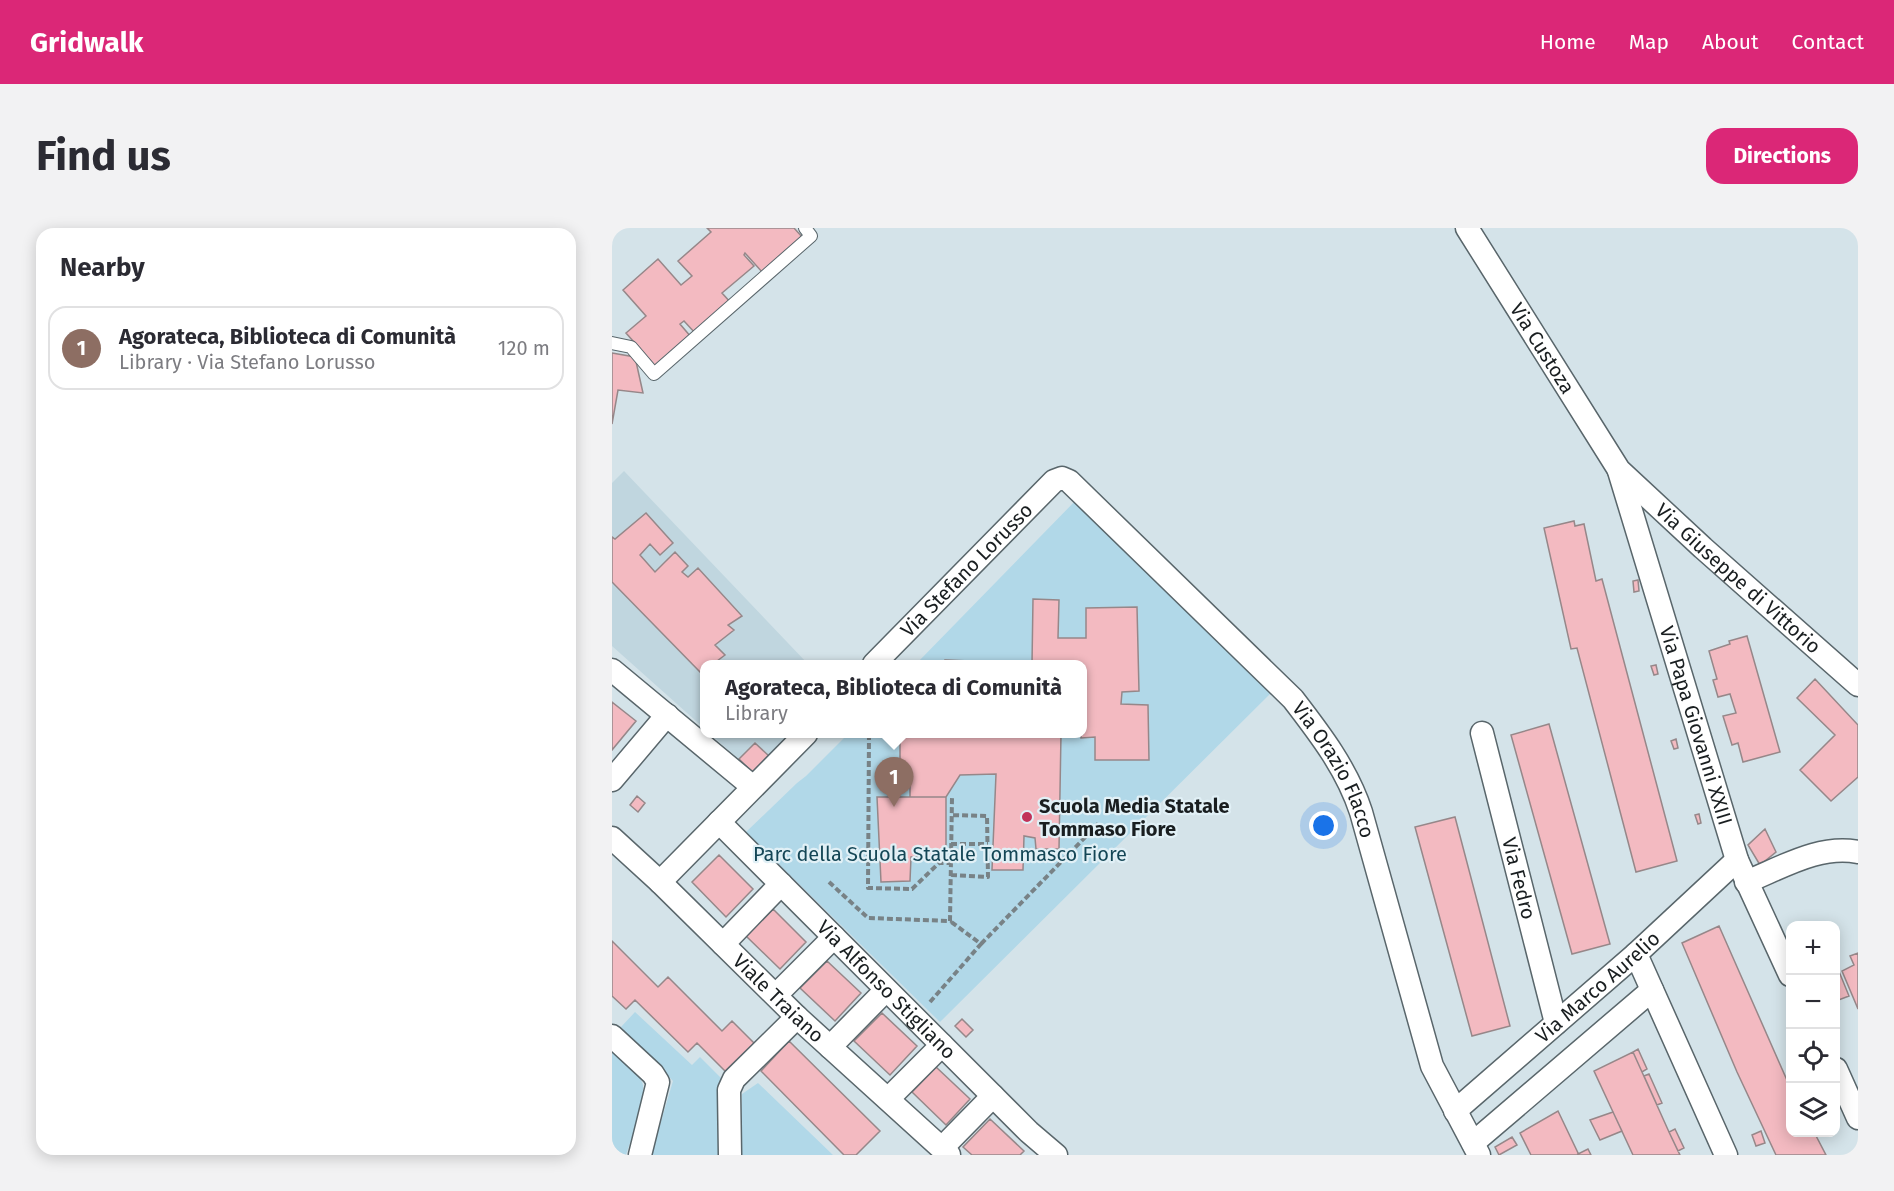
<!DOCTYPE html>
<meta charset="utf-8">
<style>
:root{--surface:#fff;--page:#f2f2f3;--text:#2b2b33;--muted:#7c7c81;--line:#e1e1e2;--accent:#db2777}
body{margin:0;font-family:"Fira Sans",sans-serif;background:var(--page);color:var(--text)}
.controls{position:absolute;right:18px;bottom:18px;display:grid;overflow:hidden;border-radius:12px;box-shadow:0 3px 15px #0003}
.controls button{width:54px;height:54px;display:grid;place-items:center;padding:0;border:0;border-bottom:2px solid var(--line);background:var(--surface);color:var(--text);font:30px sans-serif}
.you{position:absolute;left:712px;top:598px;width:21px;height:21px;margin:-15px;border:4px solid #fff;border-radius:50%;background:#1a73e8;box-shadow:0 0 0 9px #1a73e833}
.badge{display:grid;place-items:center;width:39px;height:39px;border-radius:50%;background:var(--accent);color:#fff;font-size:20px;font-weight:700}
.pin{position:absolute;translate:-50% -50px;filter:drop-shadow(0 2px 3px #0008)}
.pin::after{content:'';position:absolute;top:32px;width:21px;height:18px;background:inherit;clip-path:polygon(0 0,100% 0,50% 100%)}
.popup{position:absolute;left:88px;top:432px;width:387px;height:78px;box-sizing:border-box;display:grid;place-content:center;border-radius:12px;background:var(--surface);filter:drop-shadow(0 2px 4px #0005);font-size:20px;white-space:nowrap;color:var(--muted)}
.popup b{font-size:22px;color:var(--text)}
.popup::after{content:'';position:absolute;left:50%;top:100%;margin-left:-12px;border:12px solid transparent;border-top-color:var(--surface)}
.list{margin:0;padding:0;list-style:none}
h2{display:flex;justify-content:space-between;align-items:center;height:78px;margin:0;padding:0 24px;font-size:26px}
h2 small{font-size:20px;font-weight:400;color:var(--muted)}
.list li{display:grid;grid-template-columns:39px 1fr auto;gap:18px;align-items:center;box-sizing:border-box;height:84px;margin:0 12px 12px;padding:0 12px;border:2px solid var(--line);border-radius:18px}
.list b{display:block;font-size:22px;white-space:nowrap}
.list p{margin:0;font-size:20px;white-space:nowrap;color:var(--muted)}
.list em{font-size:20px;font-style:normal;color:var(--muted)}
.icon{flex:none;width:33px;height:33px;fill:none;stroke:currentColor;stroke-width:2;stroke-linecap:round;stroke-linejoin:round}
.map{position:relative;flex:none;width:1246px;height:927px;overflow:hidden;border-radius:18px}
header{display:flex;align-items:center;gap:36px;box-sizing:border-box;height:84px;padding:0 30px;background:var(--accent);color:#fff}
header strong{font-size:28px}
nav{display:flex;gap:33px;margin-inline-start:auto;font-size:21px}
.intro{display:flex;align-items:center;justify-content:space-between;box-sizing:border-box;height:144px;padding:0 36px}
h1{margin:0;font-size:42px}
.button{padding:15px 27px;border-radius:18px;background:var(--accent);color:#fff;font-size:21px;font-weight:700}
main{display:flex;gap:36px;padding:0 36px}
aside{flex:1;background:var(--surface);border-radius:18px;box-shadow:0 3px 15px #0003}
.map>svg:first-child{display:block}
</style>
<header>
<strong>Gridwalk</strong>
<nav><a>Home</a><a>Map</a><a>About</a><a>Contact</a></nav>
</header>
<div class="intro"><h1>Find us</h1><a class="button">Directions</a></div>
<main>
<aside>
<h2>Nearby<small></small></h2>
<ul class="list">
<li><span class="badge" style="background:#8d6e63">1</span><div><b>Agorateca, Biblioteca di Comunità</b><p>Library · Via Stefano Lorusso</p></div><em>120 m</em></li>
</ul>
</aside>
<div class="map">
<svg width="1246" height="927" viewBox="0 0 1246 927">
<rect width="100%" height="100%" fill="#d4e3e9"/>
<path fill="#c0d6df" d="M12 243 196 436H93V501L0 418V255Z
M98 506H177L157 528 143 515 127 531Z"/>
<path fill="#b1d8e8" d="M467 269 664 460 328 794 134 604 185 555 194 548 236 506H471V436H304Z
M23 784 80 837 88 829 109 850 111 927H39L61 853 9 799Z
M0 824C10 833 24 842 30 854 36 867 19 912 14 927H5L0 917Z
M146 855 221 927H128L130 866Z"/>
<path fill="#f3bac1" stroke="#968789" stroke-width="1.5" d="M95 0H182L191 10 151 45 133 25 132 27 142 38 110 65 119 75 84 106 72 93 68 96 79 109 45 140 14 105 34 88 11 62 46 31 69 57 80 48 66 33 99 4Z
M0 125 23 129 31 165 6 162 0 196Z
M34 285 61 315 48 327 38 316 28 327 43 344 63 324 76 338 70 344 76 349 86 340 130 388 116 397 122 402 103 417 113 427 101 436H93V444L90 446 0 354V309L3 311Z
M962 293 963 298 972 296 984 353 990 351 1065 633 1024 644 965 420 959 421 932 300Z
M1026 352 1027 363 1022 364 1021 353Z
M421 371 447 372 446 410H474V380L525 379 527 463 510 464 509 476 536 477 537 532H483V509L469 510V506H471V436H420Z
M1135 408 1168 524 1131 534 1126 515 1120 517 1111 488 1124 485 1118 466 1106 469 1101 452 1105 451 1097 423 1118 416 1117 413Z
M333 432 358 433V436H333Z
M1044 437 1046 446 1042 447 1039 438Z
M1203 451 1246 497V549L1219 573 1188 542 1223 507 1185 470Z
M0 474 24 493 0 522Z
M937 496 998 716 960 726 899 507Z
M288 506H449L447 621H424L423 610 412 608 411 642H380L384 546 348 547 334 569H298V555H288Z
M1064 511 1066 520 1062 521 1059 513Z
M143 515 157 528 142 546 127 531Z
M25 568 33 575 26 584 18 577Z
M265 569H334V628L299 629 298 653 269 654Z
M1087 586 1089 595 1086 596 1083 587Z
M843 589 898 798 860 808 803 599Z
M1153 601 1164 624 1148 637 1136 617Z
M107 627 141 661 114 689 80 654Z
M161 681 194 714 168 741 134 708Z
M1107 698 1178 859V904H1202L1214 927H1164L1125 844 1070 715Z
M0 713 46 759 56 749 110 803 120 793 145 818 117 847 85 815 76 824 23 772 14 781 0 768Z
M1246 725V781L1230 743 1242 737 1238 728Z
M215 733 249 765 223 793 188 760Z
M1226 741 1237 768 1224 773V742Z
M270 785 305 818 278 847 242 813Z
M350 791 361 802 354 809 343 798Z
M177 813 268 903 244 927H232L149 843Z
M1026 821 1035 841 1030 844 1021 824Z
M1021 824 1057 904 1068 927H1021L1001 884 982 843Z
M324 839 358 871 334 897 300 864Z
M1037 846 1050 875 1045 877 1032 848Z
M946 883 967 927H919L908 905Z
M1001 884 1010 903 988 912 978 892Z
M378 891 412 923 408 927H360L351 919Z
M1063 901 1072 920 1066 923 1057 904Z
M1149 903 1153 915 1144 918 1140 907Z
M900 909 905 917 887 927 883 919Z
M976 921 979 927H967L966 926Z"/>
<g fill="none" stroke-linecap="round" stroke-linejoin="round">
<g stroke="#59666b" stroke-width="14">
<path id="service" d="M0 115 19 119 42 146 199 8 193 0"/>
</g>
<g stroke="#59666b" stroke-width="25">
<g id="minor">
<path id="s1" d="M855 0 1007 242 1091 320 1246 457"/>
<path id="s2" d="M1007 243 1125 632 1178 747"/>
<path id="s3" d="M262 436 442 253 450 250 457 253 681 471C708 506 735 541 749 584L820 838 867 927"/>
<path d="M0 442 141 559"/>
<path id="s4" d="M870 505 944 795"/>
<path d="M0 552 55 487"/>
<path id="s5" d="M107 594 417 904 444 927"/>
<path id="s6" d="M0 610 48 654 185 789 337 927"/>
<path d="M48 654 194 506"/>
<path d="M1134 654C1169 640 1208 616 1246 624"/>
<path d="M111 716 169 656"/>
<path d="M1024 726 1114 927"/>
<path d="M164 767 222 709"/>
<path d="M0 808 41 846 46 854 28 927"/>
<path d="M218 819 274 762"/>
<path d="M1224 841 1246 890"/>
<path d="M276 871 330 817"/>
<path id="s7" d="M843 883 1024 726 1125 632"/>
<path d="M861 915 1040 762"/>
<path d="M330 920 381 868"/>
<path d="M118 927 117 862 122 851 185 789"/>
</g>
</g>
<path stroke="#788286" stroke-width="4" stroke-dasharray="6 3" stroke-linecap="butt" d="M257 506 256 660 300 661 327 635H339
M339 616H376
M339 647 376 649 375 588 340 587
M217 654 256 690 338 693 340 570
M369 716 488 594
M318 774 369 716 338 693"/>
<use href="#service" stroke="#fff" stroke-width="12"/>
<use href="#minor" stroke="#fff" stroke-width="22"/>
</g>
<circle fill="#c13259" stroke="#e1f0f6" stroke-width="2" cx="415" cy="589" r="6"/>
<g text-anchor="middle" stroke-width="4.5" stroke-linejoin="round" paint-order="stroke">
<g font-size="20" fill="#191e20" stroke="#e1f0f6">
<text dy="7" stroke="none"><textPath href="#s1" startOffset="142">Via Custoza</textPath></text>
<text dy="7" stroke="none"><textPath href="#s3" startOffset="132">Via Stefano Lorusso</textPath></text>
<text dy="7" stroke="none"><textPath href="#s1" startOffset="447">Via Giuseppe di Vittorio</textPath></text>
<text dy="7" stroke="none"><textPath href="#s2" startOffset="266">Via Papa Giovanni XXIII</textPath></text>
<text dy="7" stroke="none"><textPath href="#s3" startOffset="668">Via Orazio Flacco</textPath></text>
<text dy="7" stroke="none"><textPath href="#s4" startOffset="150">Via Fedro</textPath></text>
<text dy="7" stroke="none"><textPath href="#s7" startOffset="189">Via Marco Aurelio</textPath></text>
<text dy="7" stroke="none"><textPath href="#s5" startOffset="237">Via Alfonso Stigliano</textPath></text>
<text dy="7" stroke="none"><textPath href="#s6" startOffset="231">Viale Traiano</textPath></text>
</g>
<g font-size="20" font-weight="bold" fill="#191e20" stroke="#e1f0f6" text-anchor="start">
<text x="427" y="585">Scuola Media Statale<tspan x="427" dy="23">Tommaso Fiore</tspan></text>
</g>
<g font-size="20" fill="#144656" stroke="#e1f0f6">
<text x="328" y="633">Parc della Scuola Statale Tommasco Fiore</text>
</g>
</g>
</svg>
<div class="controls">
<button>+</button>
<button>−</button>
<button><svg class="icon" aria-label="locate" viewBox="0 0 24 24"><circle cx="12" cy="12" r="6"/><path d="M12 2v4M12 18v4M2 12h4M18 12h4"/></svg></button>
<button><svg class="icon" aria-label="layers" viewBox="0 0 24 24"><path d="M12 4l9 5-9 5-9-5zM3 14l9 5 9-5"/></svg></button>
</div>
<div class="you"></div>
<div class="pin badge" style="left:282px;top:579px;background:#8d6e63">1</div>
<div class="popup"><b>Agorateca, Biblioteca di Comunità</b>Library</div>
</div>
</main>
